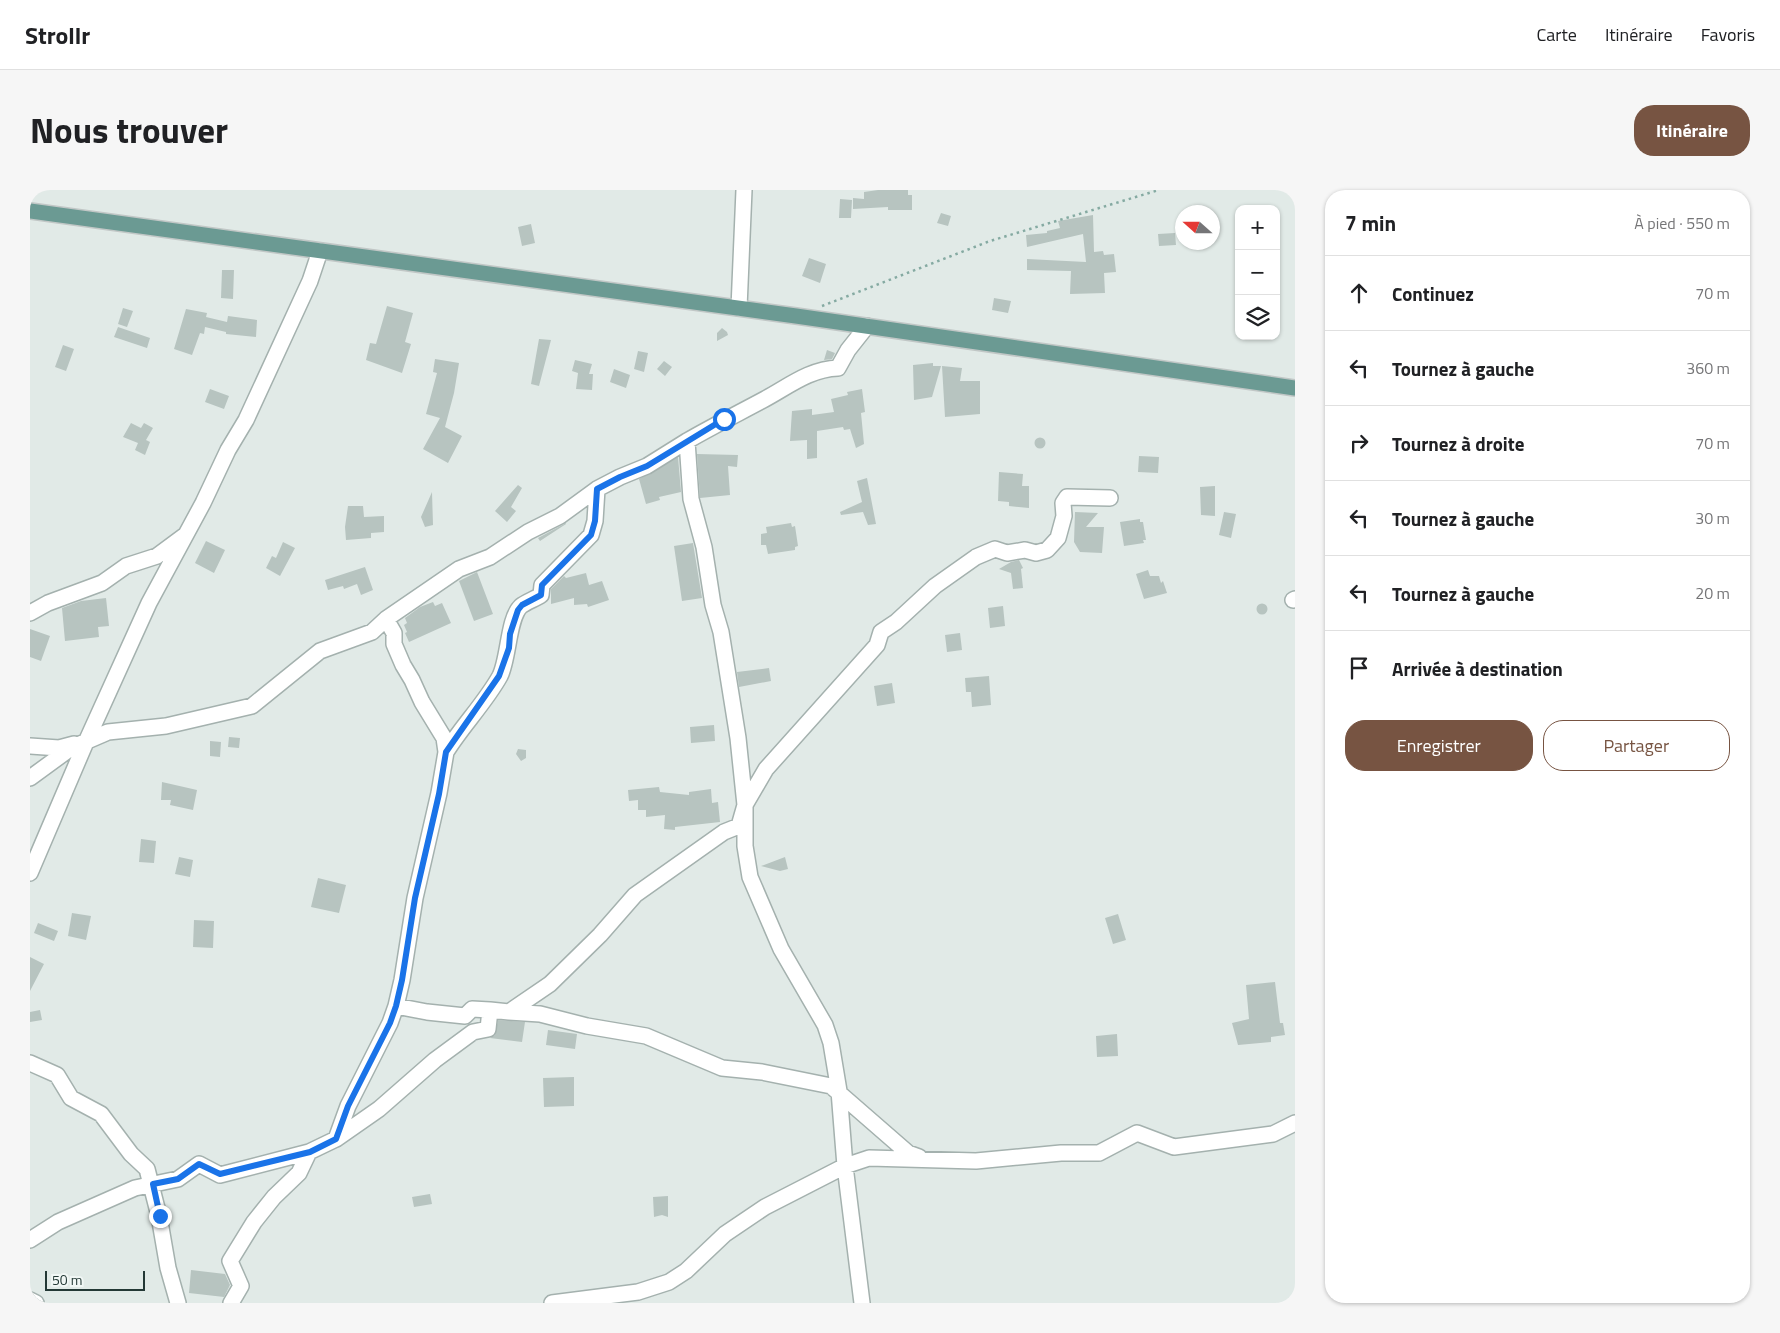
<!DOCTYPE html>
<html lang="fr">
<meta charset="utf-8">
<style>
:root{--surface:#fff;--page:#f6f6f6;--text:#202124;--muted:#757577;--line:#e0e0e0;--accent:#775442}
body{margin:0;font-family:"Titillium Web",sans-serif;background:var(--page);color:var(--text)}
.controls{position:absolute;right:15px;top:15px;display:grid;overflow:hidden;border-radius:10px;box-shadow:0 1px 4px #0004}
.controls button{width:45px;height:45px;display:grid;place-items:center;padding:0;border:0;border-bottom:1px solid var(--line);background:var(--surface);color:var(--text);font:25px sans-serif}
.compass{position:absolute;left:1145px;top:15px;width:45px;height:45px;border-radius:50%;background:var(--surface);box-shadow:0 1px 4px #0004;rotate:291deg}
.scale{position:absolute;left:15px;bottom:12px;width:100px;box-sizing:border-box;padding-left:5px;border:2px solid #233835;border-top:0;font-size:14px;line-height:18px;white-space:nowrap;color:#233835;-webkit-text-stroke:4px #f1f7f5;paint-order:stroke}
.stop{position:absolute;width:15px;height:15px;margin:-11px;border:4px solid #1a73e8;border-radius:50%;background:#fff}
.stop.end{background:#1a73e8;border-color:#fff;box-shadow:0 1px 5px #0008}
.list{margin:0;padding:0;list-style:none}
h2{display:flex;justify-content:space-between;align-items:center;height:65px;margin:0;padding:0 20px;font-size:21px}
h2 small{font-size:16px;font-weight:400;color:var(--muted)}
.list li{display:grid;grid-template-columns:32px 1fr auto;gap:15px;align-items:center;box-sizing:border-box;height:75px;padding:0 20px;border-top:1px solid var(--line)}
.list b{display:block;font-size:19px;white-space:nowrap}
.list em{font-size:16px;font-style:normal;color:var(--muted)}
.actions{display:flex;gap:10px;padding:15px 20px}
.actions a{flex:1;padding:11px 0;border:1px solid var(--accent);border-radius:20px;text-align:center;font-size:18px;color:var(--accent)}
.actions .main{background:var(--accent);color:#fff}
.icon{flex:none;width:28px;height:28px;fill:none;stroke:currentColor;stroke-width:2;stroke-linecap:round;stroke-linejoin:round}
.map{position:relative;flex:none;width:1265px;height:1113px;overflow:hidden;border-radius:20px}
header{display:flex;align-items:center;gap:30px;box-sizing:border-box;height:70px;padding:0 25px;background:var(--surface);border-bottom:1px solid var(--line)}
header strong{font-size:24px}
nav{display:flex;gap:28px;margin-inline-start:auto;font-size:18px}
.intro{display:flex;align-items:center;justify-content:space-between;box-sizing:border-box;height:120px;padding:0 30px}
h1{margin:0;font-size:35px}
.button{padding:12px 22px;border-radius:20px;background:var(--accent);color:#fff;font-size:18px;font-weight:700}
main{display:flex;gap:30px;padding:0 30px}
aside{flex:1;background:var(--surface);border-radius:20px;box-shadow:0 1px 4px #0004}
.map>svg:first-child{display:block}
</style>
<header>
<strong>Strollr</strong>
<nav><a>Carte</a><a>Itinéraire</a><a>Favoris</a></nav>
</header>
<div class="intro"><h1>Nous trouver</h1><a class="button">Itinéraire</a></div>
<main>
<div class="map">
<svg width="1265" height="1113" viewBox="0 0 1265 1113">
<rect width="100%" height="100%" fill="#e1eae7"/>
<path fill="#b7c4c0" d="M848 0H878V5H882V20H858V17L823 19V8L834 9V2Z
M810 9 822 10 821 28H809Z
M911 23 921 26 918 36 907 33Z
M1063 25 1064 62 1073 61 1074 65 1084 64 1086 82 1074 83 1075 103 1040 104 1041 81 997 80V69L1056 72 1053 44 997 57 996 45 1017 43V41L1030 38 1028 31Z
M501 34 505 53 492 56 488 37Z
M1145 43 1146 55 1129 56 1128 44Z
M779 68 796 74 790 93 772 86Z
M192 80H204L203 109 191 108Z
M964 108 981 111 978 123 962 120Z
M357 116 383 123 375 152 381 154 372 183 336 170 340 153 346 154Z
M93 118 103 121 97 137 88 134Z
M156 119 177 123 176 127 197 132 198 126 227 130 226 147 196 144V142L175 137 174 144 170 143 162 165 144 159Z
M88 137 120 148 117 158 84 147Z
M692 138 697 142 698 145 687 151V143Z
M509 149 521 150 509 196 501 194Z
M33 155 44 159 36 181 25 177Z
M797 160 805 163 802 169 794 170Z
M608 161 618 163 614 182 604 179Z
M405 169 429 173 424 203 415 237 432 246 418 273 393 259 410 228 396 224 407 183 403 182Z
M545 170 562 174 559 184H563L562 200 546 199 548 183 542 181Z
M634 171 642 177 635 186 627 179Z
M903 173V176H911L902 207 884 210 883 175Z
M912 176 932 178 930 191H950V224L915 227Z
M584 179 600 185 596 198 580 192Z
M180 199 199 206 194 219 175 212Z
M832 199 835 222 831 223 834 254 826 258 820 239 814 240 813 237 787 241V268L777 269V250L760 251 762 221 782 219V225L804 222 801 209 818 205 817 202Z
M101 233 111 238 114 233 123 238 116 250 120 252 115 265 105 260 108 253 93 247Z
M1004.5 253a5.5 5.5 0 1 1 11 0a5.5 5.5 0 1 1-11 0Z
M667 264 708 265 707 277 698 276 700 305 670 308Z
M1109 266 1129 267 1128 283 1108 282Z
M648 267 651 302 629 307 630 310 616 314 609 289Z
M969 282 993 284 992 296H999V318L979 316V312L968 311Z
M837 288 846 334 838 335 833 322 811 325 810 322 832 312 827 291Z
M488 295 492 298 481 317 486 321 477 332 465 321Z
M1185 296V326L1171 325 1170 297Z
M402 302 403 335 395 337 391 327Z
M318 316H333L334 327 354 326V342L341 343V348L316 350 315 337Z
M1045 322 1068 323 1056 337H1074L1072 363 1050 362 1044 352Z
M1194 322 1206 324 1201 348 1189 345Z
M1110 329V332H1113L1116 350H1113L1114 353 1094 356 1090 332Z
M536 333V334L510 351 508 348Z
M761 333 762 337 765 336 768 356 765 357V360L738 364 736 355H731V344L737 343 736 337Z
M176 351 195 360 184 383 165 373Z
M253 352 265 358 250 386 236 378 242 366 246 368Z
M663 353 672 408 652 411 644 356Z
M989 370 993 378 991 379 993 398 983 399 981 383 969 379 981 372Z
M335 377 343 400 331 405 327 394 314 399 313 396 298 400 295 390Z
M1118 380 1120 386H1129L1131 393 1133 391 1137 403 1114 409 1106 384Z
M447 382 463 424 444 431 429 391Z
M556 383 559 395 572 391 579 410 558 417 557 414 544 415V408L521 414V399L534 386 536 388Z
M76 408 79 436 68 437 69 447 35 451 32 418 51 411Z
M403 412 405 416 412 413 421 433 379 452 375 443 377 442 374 435 377 433 375 428 390 417Z
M1226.5 419a5.5 5.5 0 1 1 11 0a5.5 5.5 0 1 1-11 0Z
M973 416 975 436 960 438 958 418Z
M0 439 20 446 11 471 0 467Z
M930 443 932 460 917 462 915 445Z
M739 478 741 491 709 497 707 482Z
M959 486 961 515 942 517 941 502H936L935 488Z
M862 493 865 513 847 516 844 496Z
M684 535 685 551 661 553 660 537Z
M199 547 210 548 209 558 198 557Z
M180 551 191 552 190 567 180 566Z
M488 559 496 560V568L491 571 486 564Z
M132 592 167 600 163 620 140 615 141 610H131Z
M629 597 630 602 659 605V602L681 599 682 613 688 612 690 632 645 637V640L634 639 635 625 616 627V620H608V610L599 611 598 600Z
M111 649 126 651 124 673 109 672Z
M149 667 163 670 160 687 145 684Z
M755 667 758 679 750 681 731 676Z
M288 688 316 695 309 723 281 717Z
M42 723 61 726 56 750 38 746Z
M1088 724 1096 750 1083 754 1075 728Z
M164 730 184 731 183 758 163 757Z
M8 733 28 741 24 751 4 743Z
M0 767 14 774 0 801Z
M1245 792 1250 833H1253L1255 845 1241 847V852L1208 855 1202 833 1219 829 1216 795Z
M10 820 12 830 0 832V822Z
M468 830 495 832 492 852 460 848 465 845Z
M518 840 547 844 545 859 516 855Z
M1087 844 1088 866 1067 867 1066 846Z
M544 887V916L514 917 513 888Z
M400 1004 402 1014 384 1017 382 1007Z
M638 1006V1027L632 1025 624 1027 623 1007Z
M161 1080 195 1084 200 1095 194 1107 159 1103Z"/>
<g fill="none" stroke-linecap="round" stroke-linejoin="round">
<g stroke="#a4b1ae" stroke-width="18">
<path id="minor" d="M709 118 714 0
M1263 410 1265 409
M0 423 18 413 72 393 96 376 127 366 154 346
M0 556 29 558 44 554
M416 562C432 536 455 513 470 486 479 468 478 428 491 416 496 412 505 409 511 405L512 395 561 345 565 331 567 299
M0 588 41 558 78 542 136 536 222 516 290 461 342 442 356 429 429 379 460 367 498 342 530 326 567 299 590 287 617 276 657 251
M0 683 56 552 119 413 173 313 198 260 216 230 280 91 290 61
M366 816 397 822 435 826 442 819 460 820
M479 822 510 824 557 836 616 846 692 878 732 882 801 896 878 963 889 967
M0 873 27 885 41 908 71 924 101 964 117 979 129 1026 138 1078 148 1113
M306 949 318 916 360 833 366 816 372 790 385 708 409 603 416 562 414 548 392 512 382 490 373 475 364 454V443L356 429
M0 1050 28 1032 105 998 148 989 169 974 190 985 279 962
M0 1110 6 1113
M201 1113 211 1096 200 1071 224 1032 244 1007 269 983 279 962 306 949 349 919 405 870 443 842 458 839 460 820 479 822 520 794 570 745 605 705 694 642 709 636 715 615 736 579 847 455 851 442 866 432 905 396 946 367 965 359 977 363 995 360 1006 363 1017 360 1028 348 1034 326 1033 313 1037 307 1080 308
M522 1113 608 1102 639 1092 656 1081 695 1044 735 1017 815 976 839 968 946 971 1031 963H1069L1107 943 1144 957 1243 944 1265 933
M832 1113 815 976 809 901 801 853 795 835 751 759 720 687 715 656V615L708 548 691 442 683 415 674 357 661 309 657 251C683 236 709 223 735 209 759 196 780 179 808 178L818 160 837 136"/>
</g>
<g stroke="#c1c7c6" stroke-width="18">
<path id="major" d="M0 21 766 126 1265 198"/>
</g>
<path stroke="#85aaa2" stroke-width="2.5" stroke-dasharray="2.5 4" stroke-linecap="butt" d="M792 116 960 51 1129 0"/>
<use href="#minor" stroke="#fff" stroke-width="15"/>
<use href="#major" stroke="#6b9a93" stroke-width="15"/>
</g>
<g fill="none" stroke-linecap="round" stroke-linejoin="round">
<path stroke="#1a73e8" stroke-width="6" d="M130 1026 123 994 148 989 169 974 190 984 280 962 306 949 318 916 360 833 366 816 372 790 385 708 409 604 416 562 469 486 479 458 480 444 488 420 492 415 511 405 512 395 561 345 565 331 567 299 590 287 617 276 694 229"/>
</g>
</svg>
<div class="controls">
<button>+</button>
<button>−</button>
<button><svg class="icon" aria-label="layers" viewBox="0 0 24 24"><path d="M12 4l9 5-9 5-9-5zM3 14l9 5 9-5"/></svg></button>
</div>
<svg class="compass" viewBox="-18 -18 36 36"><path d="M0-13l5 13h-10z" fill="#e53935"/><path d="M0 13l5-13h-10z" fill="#757577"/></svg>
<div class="scale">50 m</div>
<div class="stop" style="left:694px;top:229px"></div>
<div class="stop end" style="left:130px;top:1026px"></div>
</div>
<aside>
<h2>7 min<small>À pied · 550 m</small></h2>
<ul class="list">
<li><svg class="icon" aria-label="ahead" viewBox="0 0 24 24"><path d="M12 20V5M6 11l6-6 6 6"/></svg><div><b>Continuez</b></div><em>70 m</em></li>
<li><svg class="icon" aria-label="left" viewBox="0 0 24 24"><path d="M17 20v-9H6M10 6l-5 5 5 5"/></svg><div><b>Tournez à gauche</b></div><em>360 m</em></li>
<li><svg class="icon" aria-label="right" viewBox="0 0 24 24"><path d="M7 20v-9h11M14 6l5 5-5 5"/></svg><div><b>Tournez à droite</b></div><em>70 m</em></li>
<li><svg class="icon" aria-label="left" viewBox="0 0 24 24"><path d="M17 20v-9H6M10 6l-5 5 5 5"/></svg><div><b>Tournez à gauche</b></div><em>30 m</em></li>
<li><svg class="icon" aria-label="left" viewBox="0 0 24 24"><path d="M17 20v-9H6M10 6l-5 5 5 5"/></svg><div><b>Tournez à gauche</b></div><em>20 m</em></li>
<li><svg class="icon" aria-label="arrive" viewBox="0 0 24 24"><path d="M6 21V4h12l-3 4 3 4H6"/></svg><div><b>Arrivée à destination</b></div></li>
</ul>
<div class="actions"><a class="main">Enregistrer</a><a>Partager</a></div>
</aside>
</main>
